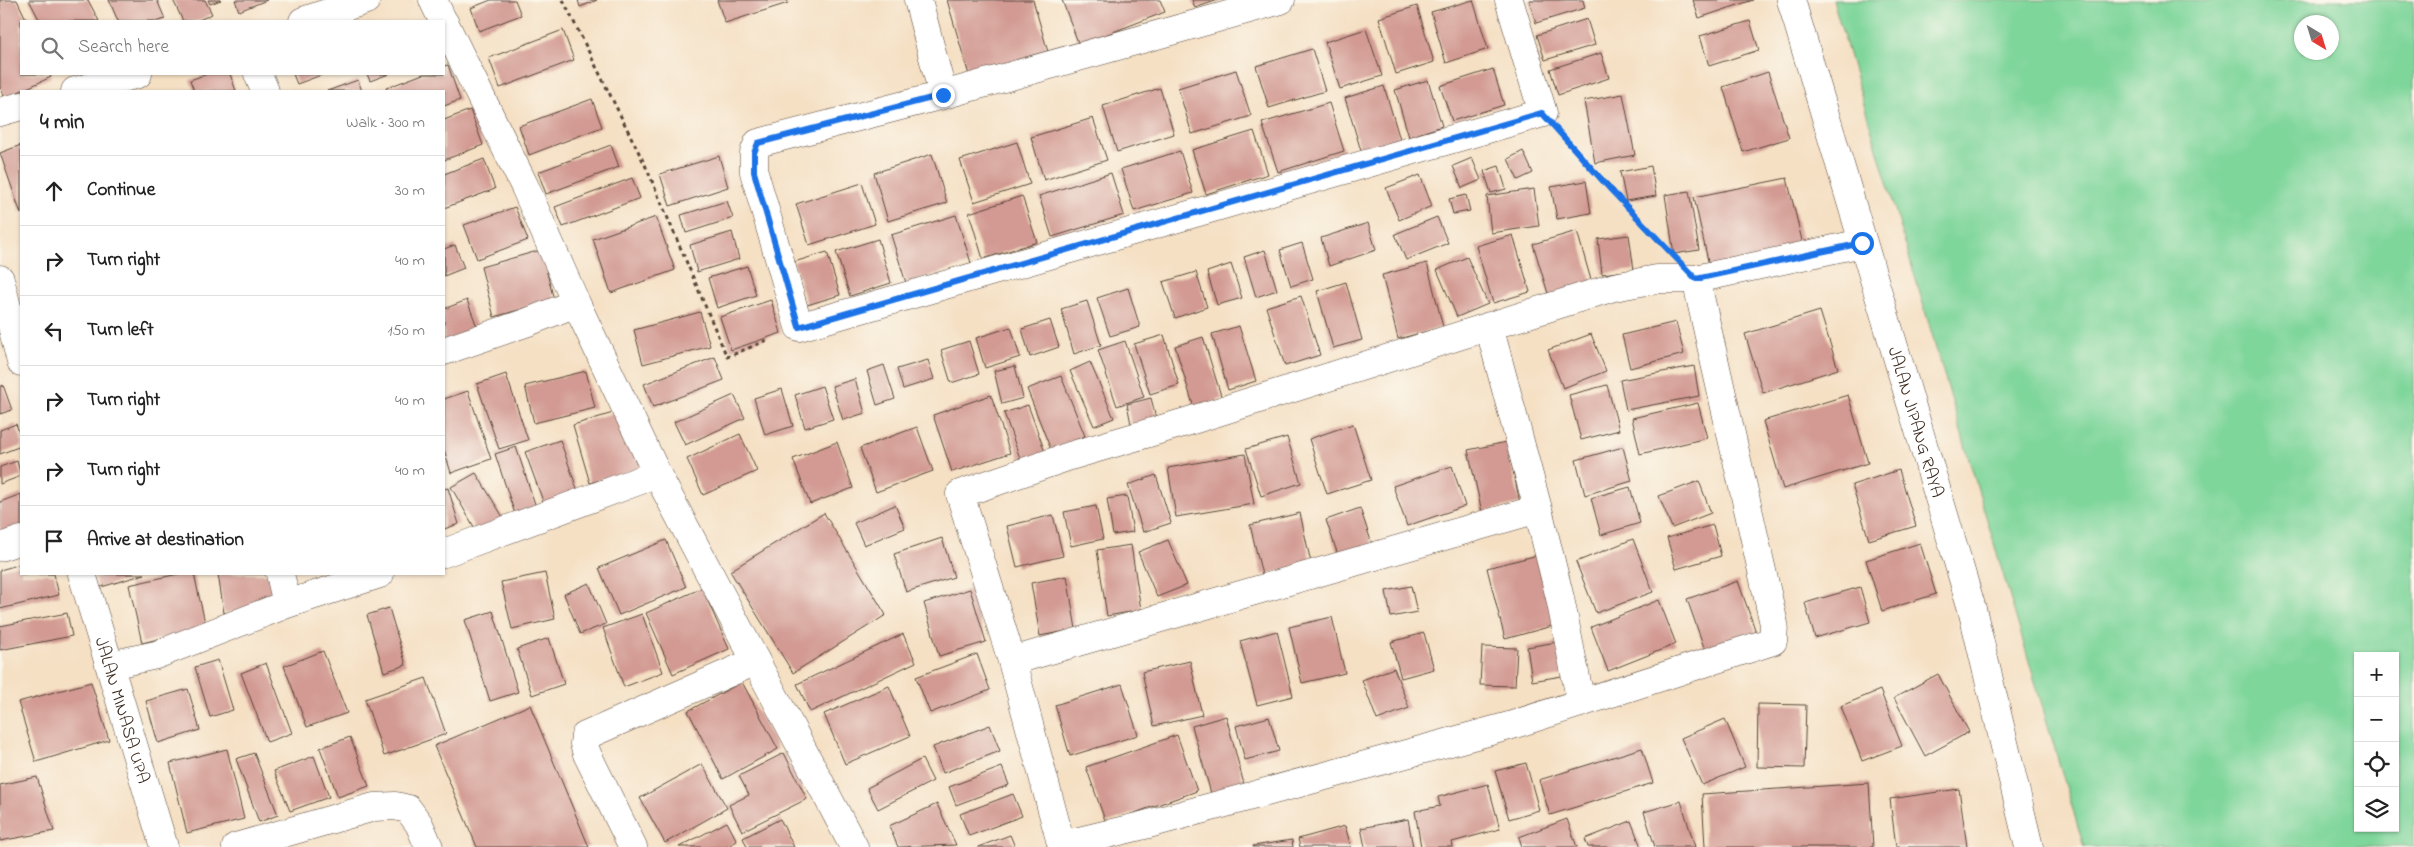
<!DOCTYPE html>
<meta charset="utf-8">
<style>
:root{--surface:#fff;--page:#f6f6f6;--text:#222;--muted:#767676;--line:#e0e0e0}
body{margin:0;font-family:"Indie Flower",sans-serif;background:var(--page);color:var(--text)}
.controls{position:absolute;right:15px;bottom:15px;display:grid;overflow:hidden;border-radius:0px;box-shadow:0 1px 4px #0004}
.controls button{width:45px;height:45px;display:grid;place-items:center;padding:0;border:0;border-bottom:1px solid var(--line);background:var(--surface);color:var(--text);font:25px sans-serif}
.compass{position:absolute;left:2294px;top:15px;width:45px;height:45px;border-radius:50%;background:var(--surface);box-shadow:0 1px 4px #0004;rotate:142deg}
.stop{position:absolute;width:15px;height:15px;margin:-11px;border:4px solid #1a73e8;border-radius:50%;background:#fff}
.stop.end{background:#1a73e8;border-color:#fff;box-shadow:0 1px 5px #0008}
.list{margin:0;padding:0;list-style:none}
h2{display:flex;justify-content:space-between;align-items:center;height:65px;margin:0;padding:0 20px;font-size:21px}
h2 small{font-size:16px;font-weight:400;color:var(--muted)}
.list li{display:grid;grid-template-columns:32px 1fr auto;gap:15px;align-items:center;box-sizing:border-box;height:70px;padding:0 20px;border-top:1px solid var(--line)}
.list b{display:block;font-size:19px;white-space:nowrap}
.list em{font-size:16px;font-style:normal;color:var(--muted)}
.icon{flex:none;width:28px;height:28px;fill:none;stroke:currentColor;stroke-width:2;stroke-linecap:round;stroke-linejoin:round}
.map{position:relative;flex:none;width:2414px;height:847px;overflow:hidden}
.search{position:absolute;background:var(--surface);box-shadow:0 1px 4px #0004;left:20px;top:20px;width:425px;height:55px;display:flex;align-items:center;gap:12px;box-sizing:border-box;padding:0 18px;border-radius:0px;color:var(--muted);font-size:19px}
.panel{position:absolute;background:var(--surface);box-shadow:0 1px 4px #0004;left:20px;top:90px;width:425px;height:485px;border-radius:0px}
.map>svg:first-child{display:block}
</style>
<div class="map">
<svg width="2414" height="847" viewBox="0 0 2414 847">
<rect width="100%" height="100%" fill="#fbf7ec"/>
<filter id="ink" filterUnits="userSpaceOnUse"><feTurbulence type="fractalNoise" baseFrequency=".02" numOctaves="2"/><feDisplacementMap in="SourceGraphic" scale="10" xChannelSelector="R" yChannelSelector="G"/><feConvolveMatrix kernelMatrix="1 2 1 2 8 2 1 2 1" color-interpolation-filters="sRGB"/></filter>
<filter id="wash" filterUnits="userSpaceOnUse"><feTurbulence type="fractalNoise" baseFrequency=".0096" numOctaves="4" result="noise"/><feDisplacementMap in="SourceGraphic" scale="20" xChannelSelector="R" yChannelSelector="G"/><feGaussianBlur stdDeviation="1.12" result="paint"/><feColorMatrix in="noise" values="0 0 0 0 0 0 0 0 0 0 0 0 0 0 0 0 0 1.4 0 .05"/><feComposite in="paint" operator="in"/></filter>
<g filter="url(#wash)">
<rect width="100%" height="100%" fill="#f5e0c4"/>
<path fill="#7fd69b" stroke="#5d805c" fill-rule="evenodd" d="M1833 0H2414V847H2084ZM2302 22H2332V52H2302ZM2358 656H2395V828H2358Z"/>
<g id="blocks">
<path fill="#d29a92" d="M0 0H17L27 21H21V74H50L51 77 5 98 0 87Z
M29 0H88L99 21H40Z
M109 0H157L165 19 159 21H118Z
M173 0H205L212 14 197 21H183Z
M208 0H221L210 4Z
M235 0H267L239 11Z
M491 0H515L521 15 479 31 471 8Z
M578 0H597L580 7Z
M717 0H787L788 3 725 23Z
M947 0H1033L1048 52 969 75Z
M1062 0H1160L1165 12 1079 45Z
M1192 0H1218L1195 8Z
M1473 0 1488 49 1446 63 1431 12Z
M1529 0H1583L1585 8 1536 23Z
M1693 0H1753L1699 18Z
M1417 6 1434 62 1396 74 1379 18Z
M1587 19 1595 45 1545 60 1537 35Z
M1750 21 1759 50 1709 66 1700 36Z
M1366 29 1382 76 1340 89 1325 42Z
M563 30 574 60 500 88 489 58Z
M1312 49 1325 91 1269 108 1256 66Z
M1601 53 1609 78 1558 95 1550 69Z
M448 65 460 100 444 106V91H388L386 88 423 74H444V66Z
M1493 69 1504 105 1452 121 1440 86Z
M1236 70 1251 116 1192 134 1178 88Z
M1768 72 1789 138 1743 152 1723 87Z
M207 74H230L236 91H194L190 80Z
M293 74H324L297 84Z
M367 74H389L370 81Z
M358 80 362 91H327Z
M1428 80 1442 126 1409 137 1395 90Z
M1384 86 1401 143 1362 154 1345 98Z
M1160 88 1174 134 1117 152 1103 106Z
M1623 94 1635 155 1595 163 1584 101Z
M592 99 602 127 529 155 519 126Z
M1329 103 1344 151 1278 172 1262 123Z
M470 110 483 145 444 160V120Z
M1093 118 1107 160 1044 180 1031 137Z
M1254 131 1268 174 1206 194 1192 150Z
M1017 142 1030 184 974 202 960 160Z
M21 145V214L0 153Z
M611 145 619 167 546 194 538 172Z
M1180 151 1193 193 1134 211 1121 169Z
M1523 151 1533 173 1518 180 1508 159Z
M932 154 947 203 888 221 874 173Z
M719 156 728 187 670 206 660 174Z
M1472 158 1481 180 1462 188 1453 166Z
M484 159 495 189 444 208V174Z
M1499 166 1506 189 1491 193 1484 171Z
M1651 166 1656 196 1626 201 1620 172Z
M1111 173 1124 215 1052 237 1039 196Z
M1420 175 1432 206 1399 220 1386 188Z
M632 178 640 198 563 227 555 207Z
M1787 178 1804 249 1710 270 1694 197Z
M1586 181 1591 213 1557 219 1551 187Z
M862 183 875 224 809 245 796 204Z
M1534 189 1539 226 1491 233 1487 196Z
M1689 191 1699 250 1674 254 1665 195Z
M1466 195 1470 211 1453 214 1449 199Z
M1022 196 1037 242 983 259 969 213Z
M727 201 733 218 686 233 681 215Z
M515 207 528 240 477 259 464 225Z
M956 215 971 263 906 283 891 235Z
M656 217 675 270 611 293 593 239Z
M1437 217 1448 243 1406 260 1395 234Z
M1368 223 1376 250 1329 266 1321 238Z
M1577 231 1593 287 1550 300 1533 244Z
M732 232 739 259 697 272 690 245Z
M1513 235 1530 292 1493 303 1476 246Z
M1629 235 1634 270 1602 274 1598 239Z
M878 239 891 283 850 296 836 252Z
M1302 243 1313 279 1291 286 1280 250Z
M455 245 464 268 444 276V249Z
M541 250 554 300 494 317 481 267Z
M1265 250 1277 290 1256 297 1244 257Z
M827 252 840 295 807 305 794 262Z
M1467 257 1488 304 1457 317 1437 270Z
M1427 263 1443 327 1398 339 1382 275Z
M1231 264 1242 298 1217 305 1207 272Z
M747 266 756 295 717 308 708 278Z
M1196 272 1207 307 1175 318 1163 282Z
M1346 282 1362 340 1333 348 1317 291Z
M1128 288 1140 327 1110 336 1097 298Z
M1301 296 1320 355 1285 366 1266 307Z
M467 300 479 332 444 345V309Z
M771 300 781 333 731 350 720 317Z
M1087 301 1101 345 1074 354 1061 309Z
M1820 311 1838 369 1763 393 1745 334Z
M700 312 710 346 643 364 634 330Z
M1050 320 1059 347 1030 357 1022 329Z
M1676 322 1684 354 1630 368 1622 335Z
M1239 326 1256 381 1228 390 1212 334Z
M1011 327 1020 357 985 368 976 338Z
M1591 334 1606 371 1563 388 1548 350Z
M1164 335 1179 385 1150 394 1134 344Z
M1203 337 1222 399 1194 408 1175 346Z
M969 341 979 374 951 383 941 350Z
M1125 341 1144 397 1117 406 1098 350Z
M715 357 724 380 653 407 644 384Z
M928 360 934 379 903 389 897 369Z
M1090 362 1114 418 1094 426 1070 371Z
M884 365 895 399 877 405 867 371Z
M1015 366 1023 398 1002 404 994 371Z
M1694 366 1699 396 1626 410 1620 380Z
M586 371 595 408 534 423 525 386Z
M506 374 528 440 499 449 477 384Z
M1061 376 1085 436 1051 450 1027 389Z
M855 379 865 413 843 420 832 386Z
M3 385 12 410 0 414V387Z
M1607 385 1619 430 1581 440 1569 395Z
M822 386 833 419 805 428 795 395Z
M782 389 793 426 765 435 754 398Z
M468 391 491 459 451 473 444 449V399Z
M734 395 745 418 685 445 674 422Z
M991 395 1010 453 952 472 933 415Z
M1848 395 1868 463 1783 489 1763 421Z
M1151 398 1156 418 1131 424 1127 404Z
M1698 403 1707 438 1640 454 1632 418Z
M1028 405 1045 452 1021 461 1004 413Z
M623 410 640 468 590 483 573 425Z
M16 424 21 438V446L0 454V430Z
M1353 424 1371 480 1327 494 1309 439Z
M917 427 933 471 876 492 860 448Z
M740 434 757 471 703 495 687 459Z
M1287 437 1301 483 1261 496 1246 449Z
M560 440 581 500 547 512 525 452Z
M837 442 853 488 810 504 793 459Z
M1507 442 1520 503 1482 512 1468 450Z
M516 447 539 516 518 523 495 454Z
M1623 447 1632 481 1585 495 1576 460Z
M1245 454 1254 504 1176 517 1168 468Z
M17 461 21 476 0 484V467Z
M1452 466 1465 506 1407 526 1393 486Z
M1899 470 1916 526 1869 540 1852 485Z
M476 473 503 517 477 532 451 487Z
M1156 475 1171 523 1143 532 1128 485Z
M1699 481 1711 513 1672 528 1659 496Z
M1630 487 1640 523 1601 535 1591 498Z
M448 488 459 524 444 529V489Z
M21 494V528L0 536V502Z
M1127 496 1133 532 1113 535 1107 499Z
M895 505 905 528 864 545 854 523Z
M1096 506 1103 539 1071 546 1064 512Z
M1360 508 1372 544 1338 555 1326 520Z
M824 513 886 615 793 673 730 571Z
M1300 513 1311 563 1262 575 1250 525Z
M1053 515 1063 556 1017 567 1007 526Z
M1713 525 1721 556 1676 569 1667 538Z
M942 538 954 577 906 592 894 554Z
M1633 539 1653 592 1596 613 1576 562Z
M666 540 686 587 619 615 599 568Z
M1168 540 1187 585 1157 597 1138 552Z
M1920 543 1936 594 1882 611 1866 560Z
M1131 545 1141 610 1107 616 1097 550Z
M1538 555 1556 625 1505 639 1487 568Z
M21 564V574H54L59 595 0 609V570Z
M545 573 555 619 512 629 501 582Z
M94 574H145L98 588Z
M178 574H194L206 627 142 643 129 585Z
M218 574H271L275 605 224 613Z
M1067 576 1076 629 1040 636 1031 583Z
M1738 581 1758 638 1707 656 1687 599Z
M589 583 606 624 580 634 564 594Z
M1411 586 1417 612 1391 617 1386 591Z
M1860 587 1870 622 1815 638 1805 603Z
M702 588 729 649 673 674 646 613Z
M970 589 986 642 939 656 924 603Z
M1659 600 1676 644 1608 671 1591 627Z
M389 608 406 665 384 672 367 615Z
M493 611 518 692 490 701 465 620Z
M67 613 72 636 0 650V626Z
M642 614 663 672 624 687 603 628Z
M1332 617 1345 673 1302 683 1289 627Z
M1277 631 1293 696 1257 705 1240 641Z
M1424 633 1434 669 1401 678 1391 642Z
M903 634 916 662 810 712 797 684Z
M549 638 564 684 532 695 517 649Z
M1557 642 1562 676 1532 681 1527 647Z
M1482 647 1517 648 1515 686 1480 685Z
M323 651 347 713 307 727 284 666Z
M977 654 990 690 930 713 916 677Z
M218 660 233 710 210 717 195 667Z
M1190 661 1202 715 1154 726 1142 672Z
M266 663 292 733 267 742 241 673Z
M1394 668 1409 708 1377 720 1362 680Z
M1938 674 1969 732 1925 756 1894 698Z
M426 678 446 734 384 756 365 699Z
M91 682 109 740 36 762 18 702Z
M742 682 778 749 723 779 688 711Z
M1122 684 1138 735 1070 756 1055 705Z
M889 686 910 736 845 764 824 714Z
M188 689 200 730 158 743 146 701Z
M1880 690 1902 746 1862 761 1841 706Z
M1758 704 1806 705 1804 768 1757 767Z
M530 705 589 847H477L434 746Z
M1226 716 1245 788 1212 797 1192 726Z
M1269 717 1279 751 1245 760 1236 726Z
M1725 719 1745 767 1702 785 1681 738Z
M990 725 1000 751 943 773 933 747Z
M1177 735 1197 791 1106 823 1086 767Z
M350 737 369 786 338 797 320 748Z
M1642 748 1653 783 1550 815 1539 780Z
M227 749 244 819 187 833 170 763Z
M254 753 278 815 259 822 236 759Z
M784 753 807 799 742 831 729 805 749 795 739 776Z
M314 756 329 797 290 811 274 771Z
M922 759 933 781 878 809 867 788Z
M1526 763 1539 810 1509 819 1495 771Z
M702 764 727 808 665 843 640 798Z
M1002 767 1009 785 956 805 949 787Z
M37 777 54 831 0 841V785Z
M1869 783 1873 847H1705L1702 794Z
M1488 784 1500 829 1452 842 1453 847H1421L1415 811 1440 806 1438 797Z
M1959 789 1967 847H1896L1890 799Z
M1013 794 1022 816 969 836 960 814Z
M1681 801 1695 847H1655L1644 812Z
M937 804 956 845 898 847 889 826Z
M780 819 794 847H747L743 838Z
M1408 819 1413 847H1365L1361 828Z
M1567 819 1577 847H1522L1519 837Z
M1631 821 1641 847H1588L1585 839Z
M727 822 737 841 726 847H679Z
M1345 826 1351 847H1300L1298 839Z
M1010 835 1015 847H978Z
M1292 840 1293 847H1253V846Z"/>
</g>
</g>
<g filter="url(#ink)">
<use href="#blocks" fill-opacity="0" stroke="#574537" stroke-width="1"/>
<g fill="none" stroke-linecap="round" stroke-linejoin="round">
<g stroke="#574537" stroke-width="29">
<path id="minor" d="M433 0 443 21
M918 0 943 95
M1281 0 943 95 758 143 754 153V172L799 327 1543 113 1509 0
M303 21 366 0
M444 22 525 187 576 303 657 474
M258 74 265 91
M75 91 138 74
M0 112 21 106
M444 351 528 322 576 303
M1538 509 1560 598 1581 703
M0 547 21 540
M444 553 657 474 854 847
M280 574 287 604
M1012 661 960 494 1070 456 1186 422 1614 287 1657 279H1696L1862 243
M110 665 156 655 287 604 380 574
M1062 845 1145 825 1509 726 1773 641 1774 624 1696 279
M236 847 374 807 395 806 408 809 419 824 429 847
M633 847 587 754 584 744 585 736 756 661
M1062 847 1012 661 1538 509 1489 326"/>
</g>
<g stroke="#574537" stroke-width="29">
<g id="tertiary">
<path d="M0 279 21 362"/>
<path id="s1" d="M82 574 164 847"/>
</g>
</g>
<g stroke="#574537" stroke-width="29">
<g id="secondary">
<path id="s2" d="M1791 0 1972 609 2029 847"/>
</g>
</g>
<path stroke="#574537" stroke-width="3" stroke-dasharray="4 4" stroke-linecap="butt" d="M563 0 646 167 727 357 770 339
M1563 136 1665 247"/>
<use href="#minor" stroke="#fff" stroke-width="28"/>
<use href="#tertiary" stroke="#fff" stroke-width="28"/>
<use href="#secondary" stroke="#fff" stroke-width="28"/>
</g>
</g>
<g fill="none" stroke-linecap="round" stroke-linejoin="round" filter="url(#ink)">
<path stroke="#1a73e8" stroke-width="6" d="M943 95 758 143 754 153V172L799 327 1542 113 1611 190 1696 279 1862 243"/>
</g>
<g text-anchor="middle" stroke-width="4" stroke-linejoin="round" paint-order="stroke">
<g font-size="18" fill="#3b2a1e" stroke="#fbf7ec">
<text dy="6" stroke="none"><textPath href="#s2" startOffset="440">JALAN JIPANG RAYA</textPath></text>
<text dy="6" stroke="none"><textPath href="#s1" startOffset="142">JALAN MINASA UPA</textPath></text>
</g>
</g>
</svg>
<div class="controls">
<button>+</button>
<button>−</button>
<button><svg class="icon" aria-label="locate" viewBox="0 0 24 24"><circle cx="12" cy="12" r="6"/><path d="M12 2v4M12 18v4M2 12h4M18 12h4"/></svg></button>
<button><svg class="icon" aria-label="layers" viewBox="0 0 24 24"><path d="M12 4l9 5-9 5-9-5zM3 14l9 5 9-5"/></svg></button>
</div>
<svg class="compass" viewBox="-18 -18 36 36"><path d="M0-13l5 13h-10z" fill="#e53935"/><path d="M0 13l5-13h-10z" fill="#767676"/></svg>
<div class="stop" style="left:1862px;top:243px"></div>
<div class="stop end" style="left:943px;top:95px"></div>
<div class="search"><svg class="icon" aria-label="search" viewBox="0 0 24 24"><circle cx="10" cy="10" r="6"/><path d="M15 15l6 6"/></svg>Search here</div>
<section class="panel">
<h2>4 min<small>Walk · 300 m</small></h2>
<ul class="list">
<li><svg class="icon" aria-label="ahead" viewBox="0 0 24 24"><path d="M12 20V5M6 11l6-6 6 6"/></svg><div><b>Continue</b></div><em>30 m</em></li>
<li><svg class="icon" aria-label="right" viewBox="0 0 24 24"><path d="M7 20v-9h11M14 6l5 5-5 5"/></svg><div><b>Turn right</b></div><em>40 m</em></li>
<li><svg class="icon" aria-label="left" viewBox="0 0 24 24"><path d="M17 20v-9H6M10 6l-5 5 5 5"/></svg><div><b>Turn left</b></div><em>150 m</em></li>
<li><svg class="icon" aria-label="right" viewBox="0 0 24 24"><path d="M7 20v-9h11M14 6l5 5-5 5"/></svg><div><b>Turn right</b></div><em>40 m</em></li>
<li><svg class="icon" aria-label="right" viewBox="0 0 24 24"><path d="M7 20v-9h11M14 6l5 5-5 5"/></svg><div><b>Turn right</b></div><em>40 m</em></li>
<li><svg class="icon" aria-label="arrive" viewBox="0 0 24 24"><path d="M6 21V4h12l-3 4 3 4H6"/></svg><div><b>Arrive at destination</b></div></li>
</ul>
</section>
</div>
